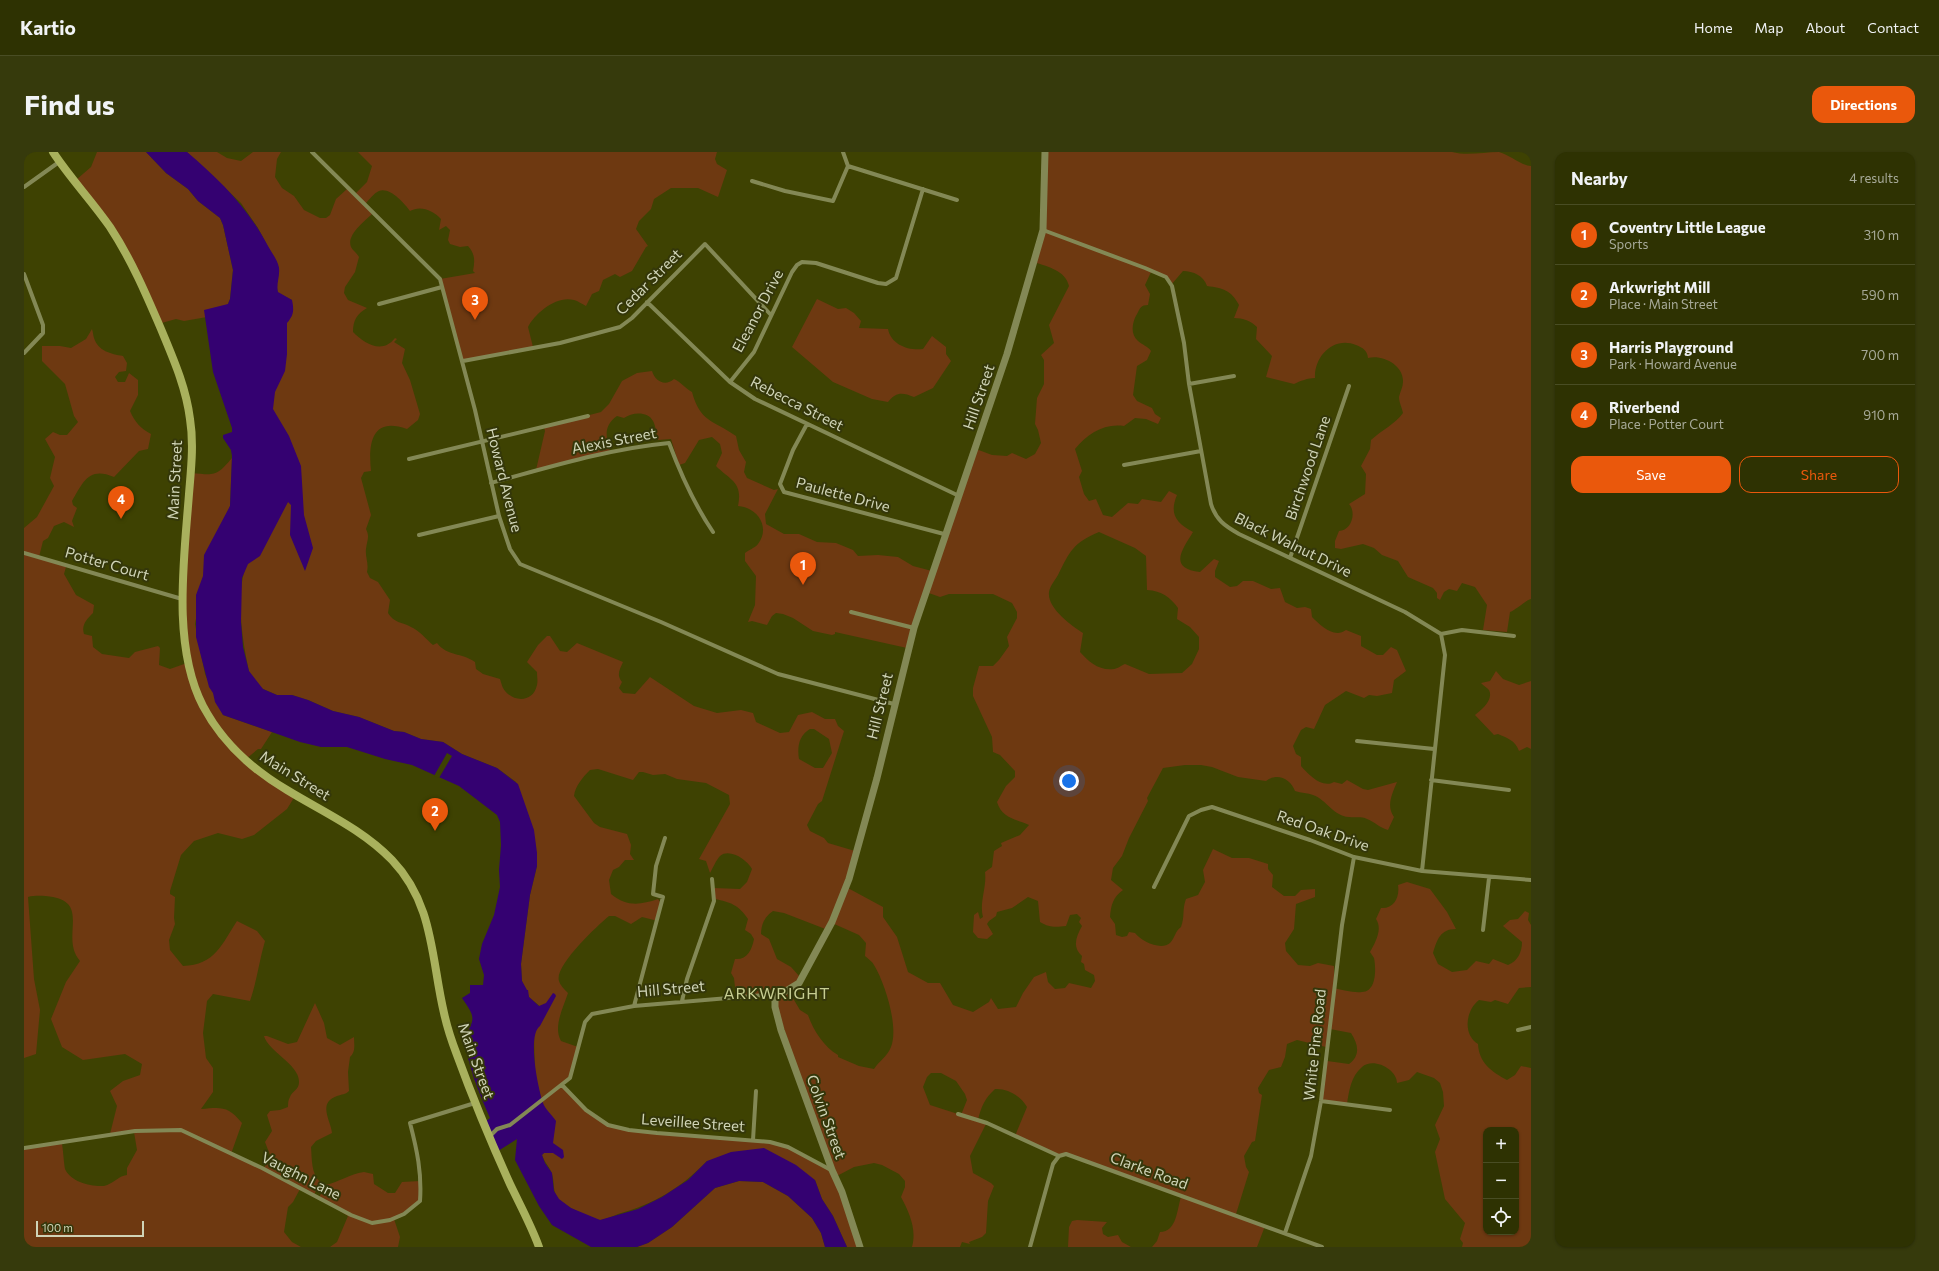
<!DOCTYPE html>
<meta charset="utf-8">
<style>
:root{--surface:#2e3202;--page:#363a0c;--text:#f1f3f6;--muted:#a7aa99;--line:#494d24;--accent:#ea580c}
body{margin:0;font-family:Commissioner,sans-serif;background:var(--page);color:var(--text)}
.controls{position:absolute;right:12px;bottom:12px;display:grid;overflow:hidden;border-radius:8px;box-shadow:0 1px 3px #0004}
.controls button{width:36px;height:36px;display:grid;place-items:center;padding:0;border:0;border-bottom:1px solid var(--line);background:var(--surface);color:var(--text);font:20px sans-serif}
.scale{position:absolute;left:12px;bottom:10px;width:108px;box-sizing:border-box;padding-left:4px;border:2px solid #d0d4b7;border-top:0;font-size:11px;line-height:14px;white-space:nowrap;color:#d0d4b7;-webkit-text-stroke:3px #34370a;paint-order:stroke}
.you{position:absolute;left:1045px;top:629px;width:14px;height:14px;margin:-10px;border:3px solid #fff;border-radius:50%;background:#1a73e8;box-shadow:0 0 0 6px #1a73e833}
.badge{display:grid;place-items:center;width:26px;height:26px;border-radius:50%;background:var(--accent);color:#fff;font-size:13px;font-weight:700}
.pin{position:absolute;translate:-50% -33px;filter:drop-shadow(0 1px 2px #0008)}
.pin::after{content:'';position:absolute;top:21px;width:14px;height:12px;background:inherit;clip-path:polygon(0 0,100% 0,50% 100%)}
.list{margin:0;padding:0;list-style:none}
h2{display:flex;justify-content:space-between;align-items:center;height:52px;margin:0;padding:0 16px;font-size:17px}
h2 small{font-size:13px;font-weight:400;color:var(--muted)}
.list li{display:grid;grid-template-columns:26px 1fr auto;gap:12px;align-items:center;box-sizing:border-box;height:60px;padding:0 16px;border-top:1px solid var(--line)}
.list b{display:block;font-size:15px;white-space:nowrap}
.list p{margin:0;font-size:13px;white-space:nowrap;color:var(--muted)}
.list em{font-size:13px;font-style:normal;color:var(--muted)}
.actions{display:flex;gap:8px;padding:12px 16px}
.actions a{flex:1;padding:9px 0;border:1px solid var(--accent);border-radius:12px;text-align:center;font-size:14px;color:var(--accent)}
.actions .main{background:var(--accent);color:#fff}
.icon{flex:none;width:22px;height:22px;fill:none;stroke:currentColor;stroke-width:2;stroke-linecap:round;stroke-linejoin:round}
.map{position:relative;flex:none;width:1507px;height:1095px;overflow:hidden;border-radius:12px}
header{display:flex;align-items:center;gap:24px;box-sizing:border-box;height:56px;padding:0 20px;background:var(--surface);border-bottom:1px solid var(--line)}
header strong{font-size:19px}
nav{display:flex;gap:22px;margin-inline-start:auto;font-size:14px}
.intro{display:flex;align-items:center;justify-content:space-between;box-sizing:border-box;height:96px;padding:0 24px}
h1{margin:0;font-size:28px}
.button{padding:10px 18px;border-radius:12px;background:var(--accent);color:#fff;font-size:14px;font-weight:700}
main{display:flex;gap:24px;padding:0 24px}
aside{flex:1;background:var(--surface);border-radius:12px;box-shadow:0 1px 3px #0004}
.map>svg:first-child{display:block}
</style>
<header>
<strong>Kartio</strong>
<nav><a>Home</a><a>Map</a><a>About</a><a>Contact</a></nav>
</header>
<div class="intro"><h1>Find us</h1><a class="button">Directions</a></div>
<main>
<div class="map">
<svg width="1507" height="1095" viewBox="0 0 1507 1095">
<rect width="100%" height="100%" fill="#3e4202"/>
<path fill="#6e3911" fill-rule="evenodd" d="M73 0H122L142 21 164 37 174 49 196 66 199 73 209 118 206 147 203 154 183 165 160 169 152 167 134 172 116 129 52 28 67 15Z
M163 0H193L203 6 217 9 229 0H257L253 7 251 25 258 36 270 44 280 58 296 66H302L306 63 312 47 323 37 331 42 343 30 348 14 334 0H693L691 7 693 12 703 18 694 45 674 36H647L630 47 627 57 615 69 612 77 624 94 622 95 608 119 596 125 591 122 579 128 575 139 568 142 562 154C558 152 554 149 550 148 533 143 511 161 504 175L509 195 439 209 416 127 451 121 449 119C451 108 451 102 444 94L436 95 426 92 424 88 426 78 422 74 415 78 417 67C409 58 396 53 386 59 380 51 366 35 355 39 350 41 345 48 341 52L348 62C341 69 322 83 327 95 329 99 333 101 335 105L331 120 321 135 320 141 324 148 343 156C333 162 329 168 329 180 340 191 358 203 371 186L373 187 370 190 381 197 378 211 386 228 396 262 394 268 383 277C348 264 344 291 347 319L340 320 337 326 347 363 342 377C346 385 343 388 342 397 341 405 345 411 343 420L346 426 354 430 366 448 364 461C370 471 378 470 387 475 395 478 403 488 409 493L413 491C424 505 437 500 451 510L452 517 459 522 476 527C477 530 478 534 479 536 487 550 509 552 513 533 514 529 513 525 513 520L503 510 514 493 523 484H526L536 499 543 500 553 491 599 510C596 517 592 523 598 530L595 536 599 541 611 542 626 525 670 554 693 561 717 558 729 561 732 570 756 581 765 580 774 563 788 560 801 567H811L814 574 820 579 798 649 794 652 783 673 786 679 800 686 804 691 831 699 822 735 859 755V765L873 785 884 820 904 831H916L929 853 949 860 965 850 967 846 974 857 992 855 999 841 1010 825 1022 820 1024 830 1031 837 1041 836 1045 831 1067 836 1071 829 1070 823 1061 818 1060 812 1057 810 1058 804C1048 795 1052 785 1058 774L1055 770 1057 766 1053 762 1046 763 1042 774C1032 775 1026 776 1016 770L1014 749 1004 745 988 756 973 760 972 764 965 769 963 772 969 782 963 787 954 786 949 780 950 763 954 760 956 767 959 765C955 751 963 735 961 720L968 715 970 699 978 694 977 691 996 683 1005 673C991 667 978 666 973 650L982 634 991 625V619L976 603 969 600 968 585 949 544V536L955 514H969L975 508 985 494 983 485 993 466V460L988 451 969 442H925L916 445 902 440 883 496 811 480V482L808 483 789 479 769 466 759 462 752 461 748 464 743 473 728 469 724 470 731 453 732 424 721 409V401C724 398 731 396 734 392 747 375 733 355 714 354 719 330 706 328 692 314L698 301 696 292 688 285 675 288 661 311 655 313 647 287 634 288C632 282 632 274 629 269 624 259 608 260 600 266L593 264C579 274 582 285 586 299L512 318 521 279 520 275 577 260 585 252 598 229 613 221 628 219C631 229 641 235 650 227 657 230 661 236 668 240 676 270 689 268 712 284L715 298 722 310 720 320 723 326 750 338 754 337 741 362 742 372 760 382H775L793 390 812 391 829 398 834 404 854 403 874 405 889 414 908 419 952 297 968 303 983 304 988 301 1002 307 1011 302 1017 291 1014 278 1011 272 1013 246 1020 232V208L1017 203 1030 191 1025 173 1045 134C1041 118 1024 115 1010 110L1017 83 1021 0H1428C1443 4 1460 0 1475 0 1486 3 1496 13 1507 14V447C1502 448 1493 457 1486 460L1483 480 1459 478 1463 453 1451 435 1438 431 1433 439 1425 437 1420 440 1416 448 1413 446V441L1409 436 1384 425 1374 409 1358 403 1350 396 1339 392 1317 397 1311 396V389L1315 379C1327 379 1333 361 1325 352L1341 342 1342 322 1337 314 1346 297 1347 288C1358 278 1371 272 1379 261 1378 256 1375 250 1375 245 1376 240 1379 235 1379 230 1380 213 1358 202 1344 206 1343 198 1339 196 1332 193 1310 184 1290 204 1291 226 1284 226 1276 229 1270 232L1242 225 1248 204 1232 187 1233 175C1227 169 1219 166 1210 166L1215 153C1207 138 1199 136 1183 134 1180 124 1169 119 1159 119L1147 133 1141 125 1127 120 1121 133 1126 142 1124 153C1117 153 1116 156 1113 162 1108 170 1106 182 1114 189 1118 193 1124 194 1127 199L1123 208 1113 214 1109 243 1113 249 1128 256 1131 262 1137 266 1134 272 1122 267 1111 266 1100 274C1080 271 1063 282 1051 297L1058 319 1055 325 1060 342 1065 349 1072 347 1079 363 1088 365 1104 351 1114 352 1118 347 1137 350 1145 339 1153 343C1145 362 1152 371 1169 380 1158 398 1144 416 1176 420L1190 407 1195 409 1191 419V425L1206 435 1213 434 1219 429H1229L1247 437 1256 436 1261 450 1273 456 1281 455 1287 457 1288 465C1296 473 1310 487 1322 478L1337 484V494L1353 503H1359L1367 495 1373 498 1382 519 1370 528 1368 541 1353 544 1345 543 1340 546 1322 539 1301 553 1290 577 1282 575 1277 578 1269 594 1272 602 1277 605V614C1284 622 1298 637 1310 630L1318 632 1323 628 1339 637 1344 638 1373 630C1368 642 1362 654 1370 665L1364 678C1356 676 1351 670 1343 667 1337 664 1331 666 1325 665 1309 664 1303 648 1289 643 1284 641 1277 641 1271 639 1267 627 1253 620 1242 629L1214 625 1188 615 1177 613H1161L1139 616 1123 646 1124 649 1105 686 1098 704 1089 716 1087 728 1099 738C1089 745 1087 753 1086 765L1091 772 1092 783 1098 785 1103 784 1105 780 1111 781C1117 789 1137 799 1146 791 1151 786 1151 779 1157 775 1161 765 1158 757 1162 747L1174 743 1181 730 1179 718 1189 697 1208 706H1225L1244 712V717L1249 723 1248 735 1260 744H1271L1277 738 1291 737V745L1272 752 1270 777 1261 791 1262 799 1274 813 1286 814 1294 811 1310 814V836C1319 838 1329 841 1338 840 1353 840 1352 815 1350 806L1346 800C1351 791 1359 777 1352 767L1357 756C1370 757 1376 745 1374 733L1383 730 1406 737 1423 760 1432 777C1416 777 1413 788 1409 801L1414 812 1428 820 1443 818 1452 809 1465 812 1469 807 1484 813C1494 809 1498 800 1498 790L1479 774 1486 768 1494 767 1501 759 1505 761 1504 768 1507 773V835L1495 836 1484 852 1471 848 1467 850 1455 848C1441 859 1439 883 1454 892 1455 911 1468 920 1483 928L1491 923 1497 914 1507 916V1095H1438L1439 1091 1436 1087 1441 1071 1421 1047 1411 1000 1416 987 1411 973 1420 954 1419 940 1416 931 1410 926 1393 920 1385 928 1373 931C1373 917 1349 905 1338 915 1327 924 1325 939 1323 952L1297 949 1303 909 1325 912C1337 903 1334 892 1327 881L1306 877 1302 895 1273 888 1263 892 1261 905 1257 915 1245 918 1234 936 1235 941 1238 943 1231 989 1228 990 1220 1004 1222 1015 1225 1020 1212 1062 1241 1074 1233 1095H1128L1133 1089 1136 1080C1153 1080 1153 1057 1157 1045L1041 1002 1034 1004 991 984 1003 955C997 944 983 936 971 937 961 946 957 955 954 968L962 972 946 1004 949 1021 967 1031 970 1034 964 1049 962 1081 958 1085 945 1090 946 1092 938 1090 936 1095H888C893 1077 885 1060 877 1045L881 1035V1029L875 1022 858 1013 850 1011 830 1015 811 1025 836 1095H823L809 1064 798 1047 791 1028 683 1009C657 1036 630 1052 594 1062 589 1064 582 1067 577 1068 568 1068 542 1054 535 1048 528 1040 531 1031 528 1022 526 1015 520 1010 518 1003L520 1001H529V991L511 923 510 883 517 865 518 856 505 845 498 829 497 812 506 743 513 714 492 630 473 616 438 602 419 590 397 587 380 580 370 579 335 565 309 559 284 548 268 543H253L228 532C220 499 210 447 222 414L271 339C264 319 254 298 250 278 243 244 261 182 268 148L254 141 252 132 255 116 234 76 217 51ZM1075 380 1111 396 1122 404 1123 438C1138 439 1146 445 1154 456L1153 467 1166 475 1175 485V497L1168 512 1158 521 1125 522 1101 512C1098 513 1093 517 1090 517 1075 519 1065 510 1056 500L1059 481C1047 473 1023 456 1025 440 1026 434 1031 428 1034 423 1046 399 1049 391 1075 380ZM786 577H790L805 587 808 601 799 616H791L775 607C773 595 775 583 786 577ZM574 617 609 628 615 620H619L629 623 641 622 653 627 682 631 705 643 706 652 675 707 682 709 686 721C689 716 692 708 696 704 706 696 723 708 728 717L723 730 716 737 689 736 691 747C706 750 715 753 724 767L721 778 727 782 730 787C728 798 723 808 711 807L707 821 710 826 712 844 749 843 806 1016 761 994 728 987 601 978C571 971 558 955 539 932L547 924 554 895 537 889C529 875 539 856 544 841 541 838 536 833 535 829 530 814 573 774 585 764H591L607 772 618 765 634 769 637 751 634 747C616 753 603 755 587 742L585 728 589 718 595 715 601 708H610L606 702 607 693 603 682 576 675 570 671 550 644C551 634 559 625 566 618ZM749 759 760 761 804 778 808 771 835 783 842 791 841 804C844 807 848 809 850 813 861 831 875 875 867 895 863 905 855 909 850 917L835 914 814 905V903C800 895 789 878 784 863L776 858 764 838 776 825 767 815 753 807 745 787 737 782C737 772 741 764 749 759ZM907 921H917L932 929 941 942 943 948 937 963 906 953 899 935 903 925ZM1462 978H1492V1080H1462Z
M793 147 814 157 822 156 830 161 837 169 835 176 864 177C867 193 885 199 899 197L908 184 922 195V202L927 209 909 236 890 245C878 240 872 240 864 250L848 247 809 230 768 195Z
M68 177C69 180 69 183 70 186 74 199 87 202 99 204L103 211 102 219 95 220 91 225 94 230H101L105 221 114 228V243L106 259C111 270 116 276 127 282L124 297 115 299 90 325C65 314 59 330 48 349L49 353 53 356 48 369 50 375 40 370 30 374 24 386 19 389 15 405 42 415 40 422 52 443 70 453 69 461C63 467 57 473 60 482L68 484 69 495 78 502 105 506 111 500 134 494 136 496 135 513 146 517 163 511 158 467 167 321C191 323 192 325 208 306L206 354 181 419 171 472 181 522 199 563 248 580 237 597H234L222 607 271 644 263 657 230 683 218 687 194 681 170 689 157 703 146 739V742L151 745 150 766 151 772 145 788 146 798 159 814C191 813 198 792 213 769L233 779 241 789C235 809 233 829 226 849L189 842 183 849 179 881 182 906 189 916V940L177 957C198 955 204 954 218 971L207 1002 239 1018 246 1003 241 990 248 979 243 963 246 959 256 958 264 955C264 952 264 948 266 945 268 939 275 938 275 930 276 913 244 899 240 884H243L264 892 273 890 291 851 300 871 303 886 316 893 330 885C330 892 332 900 326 905L324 920 325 939C321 943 318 942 313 944 293 951 307 969 308 981L292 989 287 995C288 1007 287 1021 296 1030L290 1043 276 1037 269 1050 264 1055 260 1080 268 1090 277 1095H0V996L38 992C39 997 40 1013 41 1017 47 1030 67 1035 80 1034 89 1032 94 1024 103 1023V1016L113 998 110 980 86 982 93 954 86 939 99 929 116 923 118 912 101 902 59 908 38 895 27 867 42 830 56 809C36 786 66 752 29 745 21 744 12 743 4 745L10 827 16 858 12 902 0 906V376L13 365 30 334 26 326 31 305 21 287 29 280 36 283H43L54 270 50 264 41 232 18 209V194H36L47 196 62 187Z
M1472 519 1479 527 1495 533 1507 529V597L1503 595 1495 599C1491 588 1483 586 1474 582L1470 583 1451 563C1457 558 1470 548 1465 538 1463 536 1459 533 1457 531L1466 529Z
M340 1020 349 1022 350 1032 364 1041H371L378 1030 396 1029 395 1049 370 1067 376 1085 374 1095H306L313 1090 324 1064 295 1046 301 1033C316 1030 325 1022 340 1020Z
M715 1029 739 1030 764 1044 788 1066 797 1081 801 1095H613L624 1091 648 1075 691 1036Z
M1053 1068 1083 1070 1078 1076 1079 1082 1084 1085 1094 1083 1098 1090 1107 1095H1044L1045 1075 1048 1069Z"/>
<path fill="#340171" d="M122 0H163C196 28 224 56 244 94 248 101 254 109 255 116 256 125 252 132 254 140L268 148C270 158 270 163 263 171V202L261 219 251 240 249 257 265 284 277 314 280 363 289 396 281 419 266 383 267 353 264 350 236 404 224 412 218 426 217 470 219 495 225 519 239 537 253 543H268L284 548 309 559 335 565 370 579 380 580 397 587 419 590 438 602 473 616 494 632 510 678 513 701V714L506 743 497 812 498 829 503 838H504L505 845 515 854 522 851 529 841 531 842 532 844 516 874C503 883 514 936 519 951 521 957 528 963 532 969L529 991 539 998 540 1005 538 1007 529 1001H520L518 1003 521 1011 528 1021 530 1039 535 1047 547 1056 576 1068 614 1057 638 1045 664 1028 683 1009 707 1000 740 996 772 1013 791 1028 798 1047 809 1064 823 1095H801L797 1081 788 1066 764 1044 739 1030 715 1029 691 1036 648 1075 624 1091 613 1095H567L528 1073 515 1054 491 1008 493 987 474 999 460 971 466 966C455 941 444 914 440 886 452 866 451 865 438 846L446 841V833H459L460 823 455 807 458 792 470 763 476 735 475 718 477 693 476 670 473 663 435 634 388 613 361 607 323 595H297L276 590 199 563 191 550 189 541 185 535 172 485V443L179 424 180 403 206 354 208 304 207 298 199 286V283L208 280V276L189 220 180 158 204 152 206 147 209 118 199 73 196 66 174 49 164 37 142 21Z"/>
<path fill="#3e4202" d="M423 601 428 604 415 626 410 624Z"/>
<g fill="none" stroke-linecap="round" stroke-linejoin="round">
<path stroke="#838855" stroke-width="4" d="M288 0 416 127 451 258 475 364 486 397 496 412 637 470 754 522 870 552
M824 14 933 48
M728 29 761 39 809 49 824 14 819 0
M0 35 35 10
M1019 78 1121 116 1142 125 1148 134 1160 191 1165 232 1187 352C1192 368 1201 374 1215 382L1381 460 1417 482 1421 503 1398 719
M0 122 19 173V181L0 201
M623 150 706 230 731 247 933 343
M355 152 418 135
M439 209 536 191 570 182 596 175 608 166 681 92 747 163
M706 230 730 200 768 120 773 113 778 110 792 111 854 131 862 132 872 126 899 37
M1165 232 1210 224
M783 272 769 298 756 332 760 340 920 382
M385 307 564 264
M1100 313 1177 299
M467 331C526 315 584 297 645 291 657 323 670 352 689 380
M395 383 475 364
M0 401 158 447
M1266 406 1325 234
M827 460 890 476
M1417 482 1438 478 1490 484
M1333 589 1410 597
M1407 628 1485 638
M1130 735 1165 664 1177 658 1188 655 1286 688 1330 705 1398 719 1507 728
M1459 778 1465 726
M658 849 663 827 690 749 688 727
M610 854 639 745 629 742 632 714 641 686
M1494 878 1507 875
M538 933 562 958 584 973 605 978 633 981 746 990 764 995 807 1018
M1297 949 1366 958
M934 962 963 971 1035 1004
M466 984 473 977 486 973 546 926 561 870 568 862 610 854 751 842
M729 988 732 939
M0 996 111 979 157 978 238 1016 327 1063 348 1071 366 1068 380 1062 396 1049C398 1021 393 998 386 971L451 951
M1261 1081 1287 1004 1297 949 1318 773 1330 705
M1006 1095 1029 1012 1035 1004 1042 1002 1298 1095"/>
<path stroke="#838855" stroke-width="7" d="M836 1095 818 1040 808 1018 757 878 751 855V842L762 839 775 831 808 770 825 727 853 626 890 476 983 202 1019 78 1021 0"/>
<path stroke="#a9b15d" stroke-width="8" d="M29 0C46 26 68 49 86 75 107 107 122 142 137 177 149 206 162 235 166 267 170 292 167 317 165 342 160 408 148 494 179 554 198 590 229 618 263 638 299 660 338 677 368 708 410 752 407 806 420 861 423 875 428 890 433 903 449 947 467 990 486 1032 496 1053 507 1073 515 1095"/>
</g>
<g text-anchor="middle" stroke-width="4" stroke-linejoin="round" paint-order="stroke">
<g font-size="15" fill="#d0d4b7" stroke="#34370a">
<text transform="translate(625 130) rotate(-45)" y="5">Cedar Street</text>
<text transform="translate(734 159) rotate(-62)" y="5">Eleanor Drive</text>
<text transform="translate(955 245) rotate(-71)" y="5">Hill Street</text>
<text transform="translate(773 252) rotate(27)" y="5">Rebecca Street</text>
<text transform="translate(590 289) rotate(-11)" y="5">Alexis Street</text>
<text transform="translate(1284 316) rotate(-71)" y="5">Birchwood Lane</text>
<text transform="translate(151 328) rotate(-87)" y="5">Main Street</text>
<text transform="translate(480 328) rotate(76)" y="5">Howard Avenue</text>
<text transform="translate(819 343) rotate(15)" y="5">Paulette Drive</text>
<text transform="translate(1269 393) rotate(26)" y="5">Black Walnut Drive</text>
<text transform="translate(83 412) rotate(16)" y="5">Potter Court</text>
<text transform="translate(856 554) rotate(-76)" y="5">Hill Street</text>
<text transform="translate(271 624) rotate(32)" y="5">Main Street</text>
<text transform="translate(1299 679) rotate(19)" y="5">Red Oak Drive</text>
<text transform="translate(647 837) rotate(-5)" y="5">Hill Street</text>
<text transform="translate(1291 893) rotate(-84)" y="5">White Pine Road</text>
<text transform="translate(452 909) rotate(70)" y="5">Main Street</text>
<text transform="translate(802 965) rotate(70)" y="5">Colvin Street</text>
<text transform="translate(669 971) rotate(4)" y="5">Leveillee Street</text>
<text transform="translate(1125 1019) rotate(20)" y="5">Clarke Road</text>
<text transform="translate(277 1024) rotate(27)" y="5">Vaughn Lane</text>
</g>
<g font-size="16" letter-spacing="1" fill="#c7ce92" stroke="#34370a">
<text x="753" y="847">ARKWRIGHT</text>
</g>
</g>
</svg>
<div class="controls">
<button>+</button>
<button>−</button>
<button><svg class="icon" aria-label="locate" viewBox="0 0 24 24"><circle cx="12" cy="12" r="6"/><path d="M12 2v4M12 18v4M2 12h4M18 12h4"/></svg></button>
</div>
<div class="scale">100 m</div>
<div class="you"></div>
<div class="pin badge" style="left:779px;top:433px">1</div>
<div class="pin badge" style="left:411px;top:679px">2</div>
<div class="pin badge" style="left:451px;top:168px">3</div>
<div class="pin badge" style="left:97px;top:367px">4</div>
</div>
<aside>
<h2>Nearby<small>4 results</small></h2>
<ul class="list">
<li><span class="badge">1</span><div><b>Coventry Little League</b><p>Sports</p></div><em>310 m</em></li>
<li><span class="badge">2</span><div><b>Arkwright Mill</b><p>Place · Main Street</p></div><em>590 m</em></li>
<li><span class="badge">3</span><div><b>Harris Playground</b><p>Park · Howard Avenue</p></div><em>700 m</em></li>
<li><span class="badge">4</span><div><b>Riverbend</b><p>Place · Potter Court</p></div><em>910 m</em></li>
</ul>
<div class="actions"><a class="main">Save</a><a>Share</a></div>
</aside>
</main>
